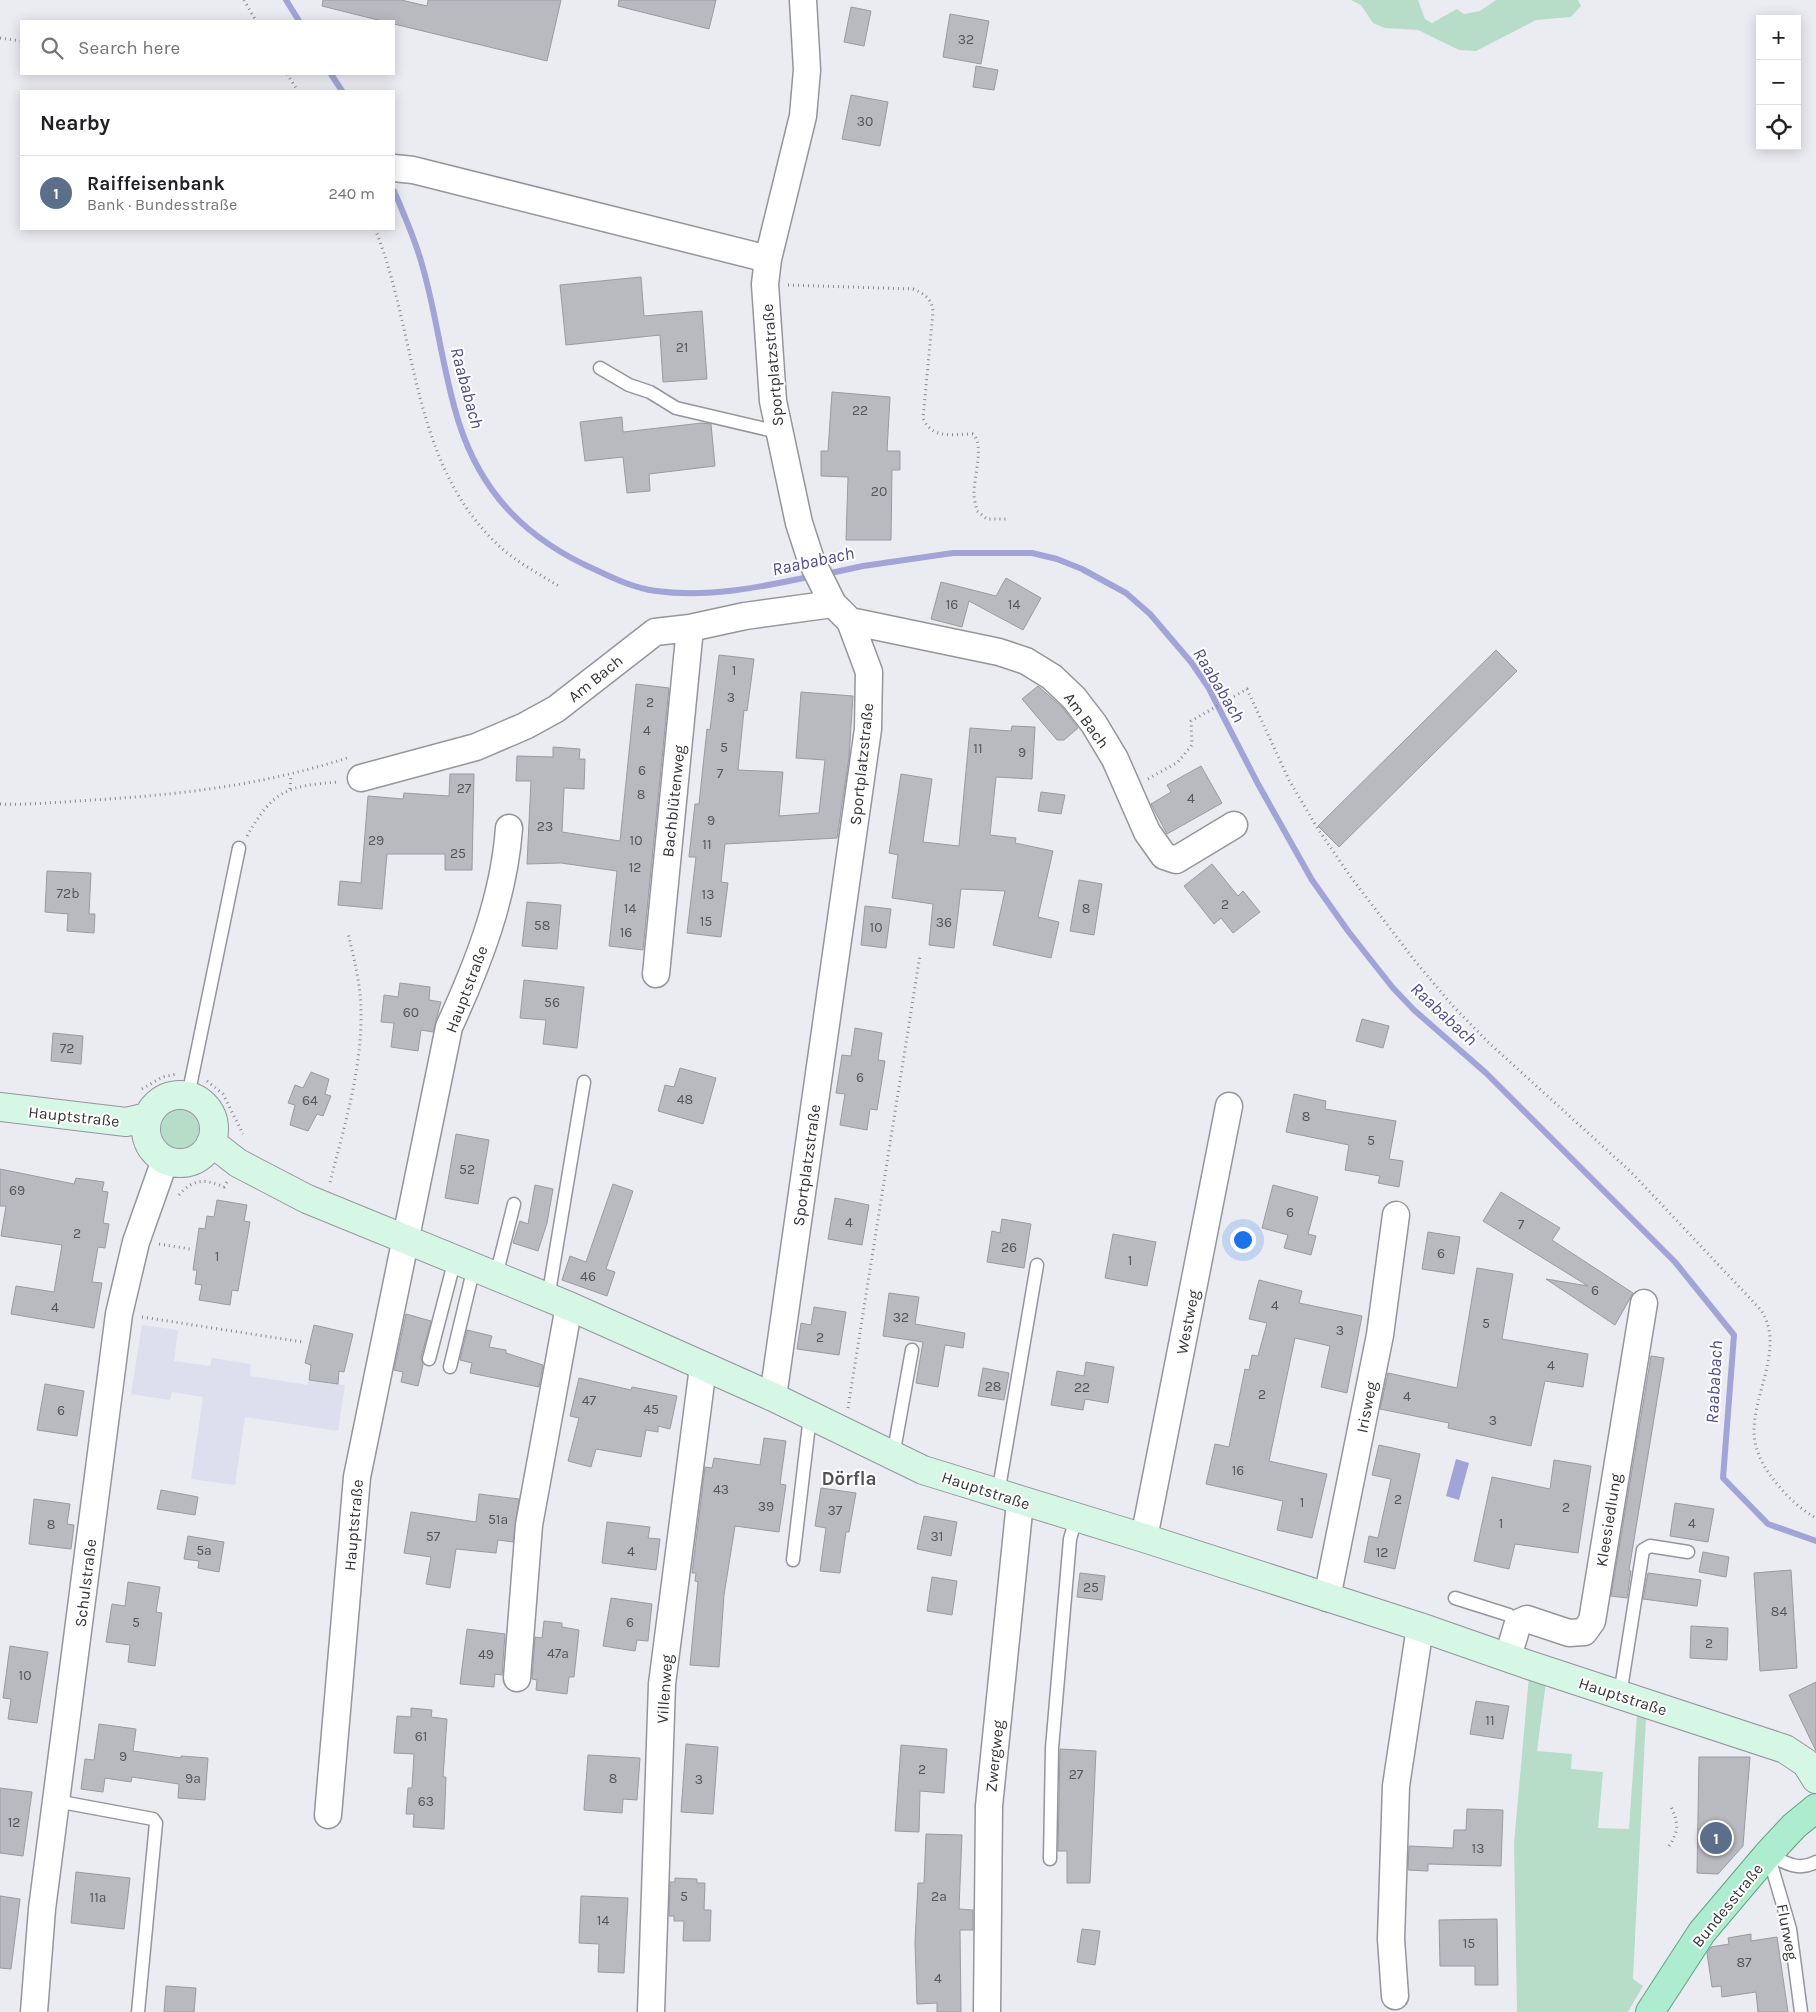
<!DOCTYPE html>
<meta charset="utf-8">
<style>
:root{--surface:#fff;--page:#f2f2f2;--text:#202124;--muted:#757577;--line:#e0e0e0;--accent:#369269}
body{margin:0;font-family:Karla,sans-serif;background:var(--page);color:var(--text)}
.controls{position:absolute;right:15px;top:15px;display:grid;overflow:hidden;border-radius:0px;box-shadow:0 2px 12px #0003}
.controls button{width:45px;height:45px;display:grid;place-items:center;padding:0;border:0;border-bottom:1px solid var(--line);background:var(--surface);color:var(--text);font:25px sans-serif}
.you{position:absolute;left:1242px;top:1239px;width:18px;height:18px;margin:-12px;border:4px solid #fff;border-radius:50%;background:#1a73e8;box-shadow:0 0 0 8px #1a73e833}
.badge{display:grid;place-items:center;width:32px;height:32px;border-radius:50%;background:var(--accent);color:#fff;font-size:16px;font-weight:700}
.pin{position:absolute;translate:-50% -50%;border:2px solid #fff;box-shadow:0 1px 5px #0006}
.list{margin:0;padding:0;list-style:none}
h2{display:flex;justify-content:space-between;align-items:center;height:65px;margin:0;padding:0 20px;font-size:21px}
h2 small{font-size:16px;font-weight:400;color:var(--muted)}
.list li{display:grid;grid-template-columns:32px 1fr auto;gap:15px;align-items:center;box-sizing:border-box;height:75px;padding:0 20px;border-top:1px solid var(--line)}
.list b{display:block;font-size:19px;white-space:nowrap}
.list p{margin:0;font-size:16px;white-space:nowrap;color:var(--muted)}
.list em{font-size:16px;font-style:normal;color:var(--muted)}
.icon{flex:none;width:28px;height:28px;fill:none;stroke:currentColor;stroke-width:2;stroke-linecap:round;stroke-linejoin:round}
.map{position:relative;flex:none;width:1816px;height:2012px;overflow:hidden}
.search{position:absolute;background:var(--surface);box-shadow:0 2px 12px #0003;left:20px;top:20px;width:375px;height:55px;display:flex;align-items:center;gap:12px;box-sizing:border-box;padding:0 18px;border-radius:0px;color:var(--muted);font-size:19px}
.panel{position:absolute;background:var(--surface);box-shadow:0 2px 12px #0003;left:20px;top:90px;width:375px;height:140px;border-radius:0px}
.map>svg:first-child{display:block}
</style>
<div class="map">
<svg width="1816" height="2012" viewBox="0 0 1816 2012">
<rect width="100%" height="100%" fill="#ebebf2"/>
<path fill="#dedfee" d="M142 1325 178 1330 174 1361 210 1366 212 1358 251 1364 250 1376 308 1385 309 1380 345 1385 338 1431 245 1417 235 1485 191 1479 203 1397 172 1392 170 1400 131 1394Z"/>
<path fill="#b7ddc8" d="M1351 0H1418L1425 19 1432 23 1457 9 1464 14 1480 11 1496 0H1578L1581 6 1571 17 1536 20 1476 51 1459 50 1418 30 1385 28 1373 23 1361 5Z
M161 1129a19 19 0 1 1 38 0a19 19 0 1 1-38 0Z
M1529 1676 1546 1682 1537 1751 1572 1754 1571 1769 1603 1772 1598 1828 1629 1829 1637 1714 1646 1717 1633 1979 1643 1986 1628 2012H1517L1514 1843Z"/>
<path fill="#a2a4d7" d="M1456 1459 1469 1463 1459 1500 1446 1496Z"/>
<g fill="none" stroke-linecap="round" stroke-linejoin="round">
<path stroke="#a2a4d7" stroke-width="6" d="M286 0 299 21
M331 74 342 91
M394 191C404 214 414 237 421 261 437 314 442 370 459 423 482 495 528 540 596 570 615 579 634 588 656 591 709 598 762 587 813 576
M826 574 863 566 953 553H1032L1057 559 1082 569 1126 593 1150 614 1191 662 1208 687 1258 784 1312 880 1348 931 1393 988 1414 1010 1486 1073 1675 1262 1734 1335 1723 1478 1768 1524 1816 1541"/>
</g>
<path fill="#b9b9c0" stroke="#9a9ba1" d="M323 0H401L427 6 428 0H561L547 61 394 24V21H382L322 6Z
M619 0H716L709 29 618 6Z
M851 7 871 11 864 46 844 42Z
M950 14 989 21 981 64 943 57Z
M976 66 998 70 994 90 973 87Z
M851 95 888 102 880 146 842 139Z
M641 277 644 316 702 311 707 379 663 382 660 335 566 345 560 285Z
M832 392 890 397 887 451H900V470H892L891 540H846L848 477 821 476V451H828Z
M622 417 623 432 702 423 711 424 715 466 649 474 650 491 627 493 623 457 585 461 580 422Z
M1006 578 1041 598 1023 630 969 601 962 627 931 619 941 582 996 596Z
M1496 650 1517 671 1339 847 1318 826Z
M719 655 754 659 747 711 744 710 738 770 783 772 779 816 819 813 825 760 796 758 801 692 853 696 849 757 837 838 725 844 721 882 728 883 721 937 687 933 696 857H689L695 804H699L707 729 710 730Z
M636 684 669 688 643 950 609 946 617 871 561 863 527 864 531 781H516L517 756 553 757V747L580 749 579 759H585L584 789 564 788 562 832 620 841Z
M1038 686 1063 708 1078 728 1064 740H1057L1022 699Z
M1012 726 1035 727 1032 779 996 777 990 835 1016 838 1015 843 1053 851 1038 917 1059 922 1051 958 993 945 1005 891 961 889 954 948 929 945 933 904 892 898 898 855 889 853 901 774 932 779 923 842 959 846 970 728 1011 731Z
M1201 766 1222 803 1167 834 1151 804 1171 792 1167 785Z
M450 774H474L472 870H445V854H387L382 909 338 905 340 881 361 883 368 796 403 799 404 793 449 796Z
M1041 792 1065 795 1061 814 1038 811Z
M1212 864 1238 896 1243 891 1260 912 1233 933 1221 918 1214 924 1184 886Z
M47 871 91 873 89 914H95L94 933 67 931 68 914 45 912Z
M1079 880 1102 884 1094 935 1070 931Z
M527 902 561 905 557 949 522 946Z
M865 906 891 909 886 948 861 945Z
M524 980 584 987 577 1048 543 1044 546 1020 520 1018Z
M400 983 430 987 429 1000 441 1002 433 1032 421 1030 418 1051 391 1047 394 1023 381 1022 384 995 398 997Z
M1362 1019 1389 1026 1383 1048 1356 1041Z
M855 1028 882 1033 878 1060 885 1061 877 1110 870 1109 867 1130 840 1125 845 1094 836 1093 842 1055 851 1056Z
M53 1033 83 1036 81 1064 51 1061Z
M680 1068 716 1078 703 1124 658 1111 665 1085 674 1087Z
M311 1072 329 1079 325 1094 331 1096 323 1116 317 1114 308 1131 290 1125 295 1105 288 1103 295 1085 303 1088Z
M1294 1094 1326 1101 1325 1109 1396 1121 1389 1159 1403 1161 1399 1187 1378 1183 1380 1176 1345 1170 1349 1145 1286 1132Z
M456 1134 489 1140 478 1204 445 1198Z
M0 1169 74 1184 76 1178 104 1182 102 1191 108 1192 103 1223 109 1224 105 1248 98 1247 92 1282 102 1283 94 1328 11 1314 16 1286 54 1292 62 1245 1 1236 6 1206H0Z
M613 1184 633 1191 606 1269 615 1272 607 1296 562 1280 570 1256 586 1262Z
M535 1185 553 1189 547 1223 538 1251 513 1243 520 1221 528 1224Z
M1273 1185 1318 1197 1308 1234 1316 1236 1311 1255 1284 1248 1288 1235 1262 1228Z
M1501 1192 1560 1228 1552 1240 1633 1293 1615 1325 1546 1279 1588 1286 1483 1221Z
M835 1198 869 1205 862 1245 828 1239Z
M217 1200 247 1205 244 1221 250 1222 238 1291 232 1290 230 1305 199 1300 202 1285 195 1284 197 1270H193L199 1228 205 1229 207 1216 214 1217Z
M1002 1219 1031 1224 1024 1268 987 1262 992 1231 1000 1233Z
M1428 1232 1460 1237 1454 1274 1422 1269Z
M1113 1234 1156 1242 1147 1286 1105 1278Z
M1477 1268 1513 1274 1502 1339 1588 1354 1583 1387 1545 1381 1531 1446 1448 1428 1449 1423 1380 1409 1388 1373 1457 1388Z
M1259 1280 1302 1291 1299 1303 1362 1316 1347 1393 1321 1387 1330 1346 1295 1338 1269 1461 1327 1474 1312 1538 1277 1530 1283 1501 1206 1484 1215 1444 1229 1447 1245 1369 1249 1370 1252 1355 1258 1356 1267 1323 1249 1319Z
M889 1293 919 1297 915 1324 965 1333 963 1348 945 1345 938 1387 916 1383 923 1342 883 1336Z
M814 1307 846 1312 839 1355 797 1349 801 1323 811 1325Z
M406 1314 431 1321 421 1357 423 1365 418 1386 401 1382 403 1372 394 1370Z
M314 1325 353 1334 344 1372 339 1371 338 1384 309 1380 311 1365 305 1363Z
M467 1330 492 1336 489 1347 506 1350V1353L543 1365 539 1387 470 1373 472 1363 460 1360Z
M1651 1356 1664 1358 1629 1570 1631 1571 1627 1598 1611 1596Z
M1086 1362 1114 1367 1108 1403 1085 1399 1083 1410 1051 1405 1057 1371 1084 1376Z
M983 1368 1009 1373 1004 1400 978 1396Z
M579 1378 631 1390 632 1387 677 1396 670 1429 658 1426V1432L646 1430 641 1457 596 1449 591 1467 568 1461 579 1418 570 1416Z
M45 1384 84 1391 77 1436 37 1430Z
M764 1438 786 1441 780 1484 786 1485 779 1532 735 1526 724 1595 719 1667 690 1665 698 1582 695 1581 696 1573H692L705 1467 712 1468 714 1458 760 1465Z
M1379 1445 1420 1454 1395 1569 1364 1562 1369 1536 1378 1538 1391 1479 1372 1475Z
M1554 1460 1591 1466 1578 1553 1515 1544 1509 1569 1474 1561 1492 1477 1550 1489Z
M821 1488 856 1493 849 1532H846L840 1573 820 1571 826 1528 815 1526Z
M161 1490 198 1497 195 1515 157 1509Z
M479 1494 519 1499 513 1542 498 1540 496 1553 456 1549 450 1588 426 1584 431 1557 404 1553 411 1512 476 1522Z
M34 1499 70 1504 67 1524 74 1525 71 1549 29 1544Z
M1675 1503 1714 1509 1708 1542 1670 1536Z
M924 1516 957 1522 951 1556 917 1549Z
M607 1522 650 1527 648 1538 660 1539 656 1570 602 1563Z
M188 1536 224 1542 219 1572 198 1568 199 1561 184 1559Z
M1703 1552 1729 1557 1726 1577 1699 1572Z
M1791 1570 1797 1668 1760 1671 1754 1573Z
M1080 1573 1105 1576 1102 1600 1077 1597Z
M1648 1573 1701 1580 1697 1606 1643 1599Z
M932 1577 957 1581 952 1615 927 1611Z
M128 1582 160 1587 156 1612 162 1613 155 1666 128 1662 130 1645 106 1642 112 1604 125 1606Z
M611 1598 652 1604 648 1641 637 1640 635 1651 603 1646Z
M544 1621 562 1623V1627L579 1630 574 1677H569L567 1694 536 1690 537 1680 532 1679 535 1637 542 1638Z
M1691 1626 1728 1628 1727 1660 1690 1658Z
M467 1629 505 1634 502 1675 495 1674 494 1687 460 1684Z
M10 1646 48 1652 37 1723 8 1719 11 1699 3 1698Z
M1816 1682V1751L1789 1695Z
M1476 1701 1509 1706 1503 1739 1470 1734Z
M411 1708 432 1710 431 1717 447 1719 443 1777H446L444 1829 413 1827 414 1814H406L408 1788H412L414 1754 394 1753 397 1716 411 1717Z
M99 1724 136 1729 133 1751 181 1758V1756L208 1758 205 1800 178 1798 179 1784 132 1777 131 1782 105 1778 103 1792 81 1789 85 1759 94 1760Z
M686 1744 718 1747 713 1814 681 1812Z
M901 1745 947 1749 944 1793 920 1791 919 1832 895 1831Z
M1060 1749 1096 1751 1090 1883H1067V1851H1058Z
M588 1755 640 1758 637 1800 623 1799 622 1813 584 1810Z
M1699 1757H1750L1743 1846 1718 1874 1697 1873Z
M0 1788 32 1792 23 1856 0 1853Z
M1467 1809 1503 1810 1501 1866 1428 1864V1871L1408 1870 1409 1846 1453 1848 1454 1830H1466Z
M926 1834 962 1835 959 1909 973 1910V1930H960L961 2012H937V2003L917 2004 915 1942 918 1883H924Z
M76 1872 130 1878 124 1929 71 1923Z
M675 1878 697 1879V1883H705L704 1910H711L710 1941H683L684 1921H674V1916H669L670 1882H675Z
M0 1896 20 1899 11 1969 0 1968Z
M581 1896 628 1898 624 1973 598 1972 599 1944 579 1943Z
M1497 1919 1498 1985H1475V1966H1440L1439 1920Z
M1082 1929 1100 1931 1095 1965 1077 1962Z
M1751 1934V1941L1777 1937 1788 2012H1758L1756 1992 1722 1997 1721 1986 1712 1987 1707 1953 1711 1947 1729 1944 1728 1938Z
M166 1986 196 1988 194 2012H164Z"/>
<g fill="none" stroke-linecap="round" stroke-linejoin="round">
<g stroke="#95959c" stroke-width="15">
<path id="lane" d="M600 368 629 385 650 392 676 408 778 432
M188 1096 239 848
M496 1276 514 1204
M548 1298 584 1082
M429 1359 455 1259
M450 1367 474 1267
M893 1456 912 1350
M998 1494 1037 1265
M793 1560 810 1416
M1455 1598 1509 1615 1518 1623
M1620 1695 1643 1550 1650 1546 1688 1552
M56 1801 153 1819 156 1823 138 2012
M1768 1854 1790 1929 1801 2012
M1768 1854C1784 1862 1798 1872 1816 1862
M1050 1859 1052 1748 1070 1539 1076 1518"/>
</g>
<g stroke="#95959c" stroke-width="29">
<path id="street" d="M394 168 413 170 768 259
M850 621 999 652 1026 661 1052 677 1074 698 1094 724 1115 759 1147 832 1164 856 1176 860 1234 825
M361 778 476 747 525 726 556 709 655 632 690 628 745 616 833 604
M656 974 690 628
M773 1397 868 729 869 672 850 621 833 604 811 560 799 523 773 401 765 284 768 259 803 116 807 70 803 0
M1144 1538 1229 1106
M1327 1598 1380 1335 1396 1215
M1508 1657 1518 1623 1527 1619 1569 1633 1584 1632 1592 1621 1644 1303
M517 1678 529 1525 569 1306
M328 1815 357 1477 449 1027C478 964 504 898 509 828
M1395 1996 1391 1939 1396 1786 1420 1627
M34 2012 42 1909 119 1314 136 1242 165 1160
M651 2012 662 1684 703 1367
M987 2012 989 1806 1020 1502"/>
</g>
<g stroke="#95959c" stroke-width="30">
<path id="secondary" d="M146 1129a34 34 0 1 1 68 0a34 34 0 1 1-68 0Z
M0 1107 126 1122 148 1117
M211 1142 238 1163 307 1199 569 1306 773 1397 923 1470 1144 1538 1420 1627 1529 1665 1785 1749 1806 1763 1816 1779"/>
</g>
<g stroke="#60a484" stroke-width="30">
<path id="primary" d="M1650 2012 1702 1932 1768 1854 1794 1826 1816 1808"/>
</g>
<path stroke="#88888d" stroke-width="3" stroke-dasharray="1 4" stroke-linecap="butt" d="M244 0 256 21
M0 38 21 41
M287 74 298 91
M375 229C417 332 410 458 494 541 512 560 538 573 560 587
M788 285 913 289C925 294 932 299 933 312L923 418C932 440 953 434 973 434 985 446 973 479 974 495 974 500 976 506 977 511L987 519H1008
M1148 779 1178 762 1192 745 1191 721 1247 689 1289 780 1318 829 1350 876 1415 961 1452 1005 1488 1042 1631 1172 1761 1310C1785 1347 1754 1391 1754 1431 1754 1449 1763 1467 1774 1480 1785 1495 1800 1509 1816 1518
M290 789 291 775
M0 804C30 805 61 802 92 800 178 795 264 785 347 758
M247 836C273 790 287 786 338 782
M207 1081 223 1094 243 1134
M142 1089 162 1077 177 1074
M330 1182C344 1128 362 1069 361 1012 361 985 354 959 348 933
M179 1195C194 1178 205 1179 224 1187L227 1182
M159 1244 190 1249
M142 1317 303 1342
M848 1408 920 955
M1669 1846C1680 1830 1678 1821 1670 1805"/>
<use href="#lane" stroke="#fff" stroke-width="12"/>
<use href="#street" stroke="#fff" stroke-width="26"/>
<use href="#secondary" stroke="#d6f6e6" stroke-width="28"/>
<use href="#primary" stroke="#adecce" stroke-width="28"/>
</g>
<g text-anchor="middle" stroke-width="4" stroke-linejoin="round" paint-order="stroke">
<g font-size="14" fill="#555559">
<text x="966" y="44">32</text>
<text x="865" y="126">30</text>
<text x="682" y="352">21</text>
<text x="860" y="415">22</text>
<text x="879" y="496">20</text>
<text x="952" y="609">16</text>
<text x="1014" y="609">14</text>
<text x="734" y="675">1</text>
<text x="731" y="702">3</text>
<text x="650" y="707">2</text>
<text x="647" y="735">4</text>
<text x="724" y="752">5</text>
<text x="978" y="753">11</text>
<text x="1022" y="757">9</text>
<text x="642" y="775">6</text>
<text x="720" y="778">7</text>
<text x="464" y="793">27</text>
<text x="641" y="799">8</text>
<text x="1191" y="803">4</text>
<text x="711" y="825">9</text>
<text x="545" y="831">23</text>
<text x="376" y="845">29</text>
<text x="636" y="845">10</text>
<text x="707" y="849">11</text>
<text x="458" y="858">25</text>
<text x="635" y="872">12</text>
<text x="68" y="898">72b</text>
<text x="708" y="899">13</text>
<text x="1225" y="909">2</text>
<text x="630" y="913">14</text>
<text x="1086" y="913">8</text>
<text x="706" y="926">15</text>
<text x="944" y="927">36</text>
<text x="542" y="930">58</text>
<text x="876" y="932">10</text>
<text x="626" y="937">16</text>
<text x="552" y="1007">56</text>
<text x="411" y="1017">60</text>
<text x="67" y="1053">72</text>
<text x="860" y="1082">6</text>
<text x="685" y="1104">48</text>
<text x="310" y="1105">64</text>
<text x="1306" y="1121">8</text>
<text x="1371" y="1145">5</text>
<text x="467" y="1174">52</text>
<text x="17" y="1195">69</text>
<text x="1290" y="1217">6</text>
<text x="849" y="1227">4</text>
<text x="1521" y="1229">7</text>
<text x="77" y="1238">2</text>
<text x="1009" y="1252">26</text>
<text x="1441" y="1258">6</text>
<text x="217" y="1261">1</text>
<text x="1130" y="1265">1</text>
<text x="588" y="1281">46</text>
<text x="1595" y="1295">6</text>
<text x="1275" y="1310">4</text>
<text x="55" y="1312">4</text>
<text x="901" y="1322">32</text>
<text x="1486" y="1328">5</text>
<text x="1340" y="1335">3</text>
<text x="820" y="1342">2</text>
<text x="1551" y="1370">4</text>
<text x="993" y="1391">28</text>
<text x="1082" y="1392">22</text>
<text x="1262" y="1399">2</text>
<text x="1407" y="1401">4</text>
<text x="589" y="1405">47</text>
<text x="651" y="1414">45</text>
<text x="61" y="1415">6</text>
<text x="1493" y="1425">3</text>
<text x="1238" y="1475">16</text>
<text x="721" y="1494">43</text>
<text x="1398" y="1504">2</text>
<text x="1302" y="1507">1</text>
<text x="766" y="1511">39</text>
<text x="1566" y="1512">2</text>
<text x="835" y="1515">37</text>
<text x="498" y="1524">51a</text>
<text x="1501" y="1528">1</text>
<text x="1692" y="1528">4</text>
<text x="51" y="1529">8</text>
<text x="433" y="1541">57</text>
<text x="937" y="1541">31</text>
<text x="204" y="1555">5a</text>
<text x="631" y="1556">4</text>
<text x="1382" y="1557">12</text>
<text x="1091" y="1592">25</text>
<text x="1779" y="1616">84</text>
<text x="136" y="1627">5</text>
<text x="630" y="1627">6</text>
<text x="1709" y="1648">2</text>
<text x="558" y="1658">47a</text>
<text x="486" y="1659">49</text>
<text x="25" y="1680">10</text>
<text x="1490" y="1725">11</text>
<text x="421" y="1741">61</text>
<text x="123" y="1761">9</text>
<text x="922" y="1774">2</text>
<text x="1076" y="1779">27</text>
<text x="193" y="1783">9a</text>
<text x="613" y="1783">8</text>
<text x="699" y="1784">3</text>
<text x="426" y="1806">63</text>
<text x="14" y="1827">12</text>
<text x="1478" y="1853">13</text>
<text x="684" y="1901">5</text>
<text x="939" y="1901">2a</text>
<text x="98" y="1902">11a</text>
<text x="603" y="1925">14</text>
<text x="1469" y="1948">15</text>
<text x="1744" y="1967">87</text>
<text x="938" y="1983">4</text>
</g>
<g font-size="16" fill="#343437" stroke="#fff">
<text transform="translate(772 365) rotate(-95)" y="6">Sportplatzstraße</text>
<text transform="translate(595 678) rotate(-39)" y="6">Am Bach</text>
<text transform="translate(1087 720) rotate(54)" y="6">Am Bach</text>
<text transform="translate(861 764) rotate(-84)" y="6">Sportplatzstraße</text>
<text transform="translate(673 801) rotate(-84)" y="6">Bachblütenweg</text>
<text transform="translate(466 989) rotate(-69)" y="6">Hauptstraße</text>
<text transform="translate(74 1116) rotate(6)" y="6">Hauptstraße</text>
<text transform="translate(806 1165) rotate(-82)" y="6">Sportplatzstraße</text>
<text transform="translate(1187 1322) rotate(-79)" y="6">Westweg</text>
<text transform="translate(1366 1407) rotate(-79)" y="6">Irisweg</text>
<text transform="translate(986 1490) rotate(18)" y="6">Hauptstraße</text>
<text transform="translate(1608 1520) rotate(-81)" y="6">Kleesiedlung</text>
<text transform="translate(353 1525) rotate(-85)" y="6">Hauptstraße</text>
<text transform="translate(85 1583) rotate(-83)" y="6">Schulstraße</text>
<text transform="translate(664 1689) rotate(-86)" y="6">Villenweg</text>
<text transform="translate(1623 1696) rotate(18)" y="6">Hauptstraße</text>
<text transform="translate(994 1756) rotate(-84)" y="6">Zwergweg</text>
<text transform="translate(1727 1905) rotate(-51)" y="6">Bundesstraße</text>
<text transform="translate(1788 1932) rotate(79)" y="6">Flurweg</text>
</g>
<g font-size="18" font-style="italic" fill="#4d4b8c" stroke="#fff">
<text transform="translate(467 388) rotate(75)" y="6">Raababach</text>
<text transform="translate(813 561) rotate(-12)" y="6">Raababach</text>
<text transform="translate(1219 685) rotate(59)" y="6">Raababach</text>
<text transform="translate(1444 1014) rotate(43)" y="6">Raababach</text>
<text transform="translate(1714 1382) rotate(-87)" y="6">Raababach</text>
</g>
<g font-size="19" font-weight="bold" fill="#515157" stroke="#fff">
<text x="849" y="1485">Dörfla</text>
</g>
</g>
</svg>
<div class="controls">
<button>+</button>
<button>−</button>
<button><svg class="icon" aria-label="locate" viewBox="0 0 24 24"><circle cx="12" cy="12" r="6"/><path d="M12 2v4M12 18v4M2 12h4M18 12h4"/></svg></button>
</div>
<div class="you"></div>
<div class="pin badge" style="left:1716px;top:1838px;background:#5c6f8a">1</div>
<div class="search"><svg class="icon" aria-label="search" viewBox="0 0 24 24"><circle cx="10" cy="10" r="6"/><path d="M15 15l6 6"/></svg>Search here</div>
<section class="panel">
<h2>Nearby<small></small></h2>
<ul class="list">
<li><span class="badge" style="background:#5c6f8a">1</span><div><b>Raiffeisenbank</b><p>Bank · Bundesstraße</p></div><em>240 m</em></li>
</ul>
</section>
</div>
